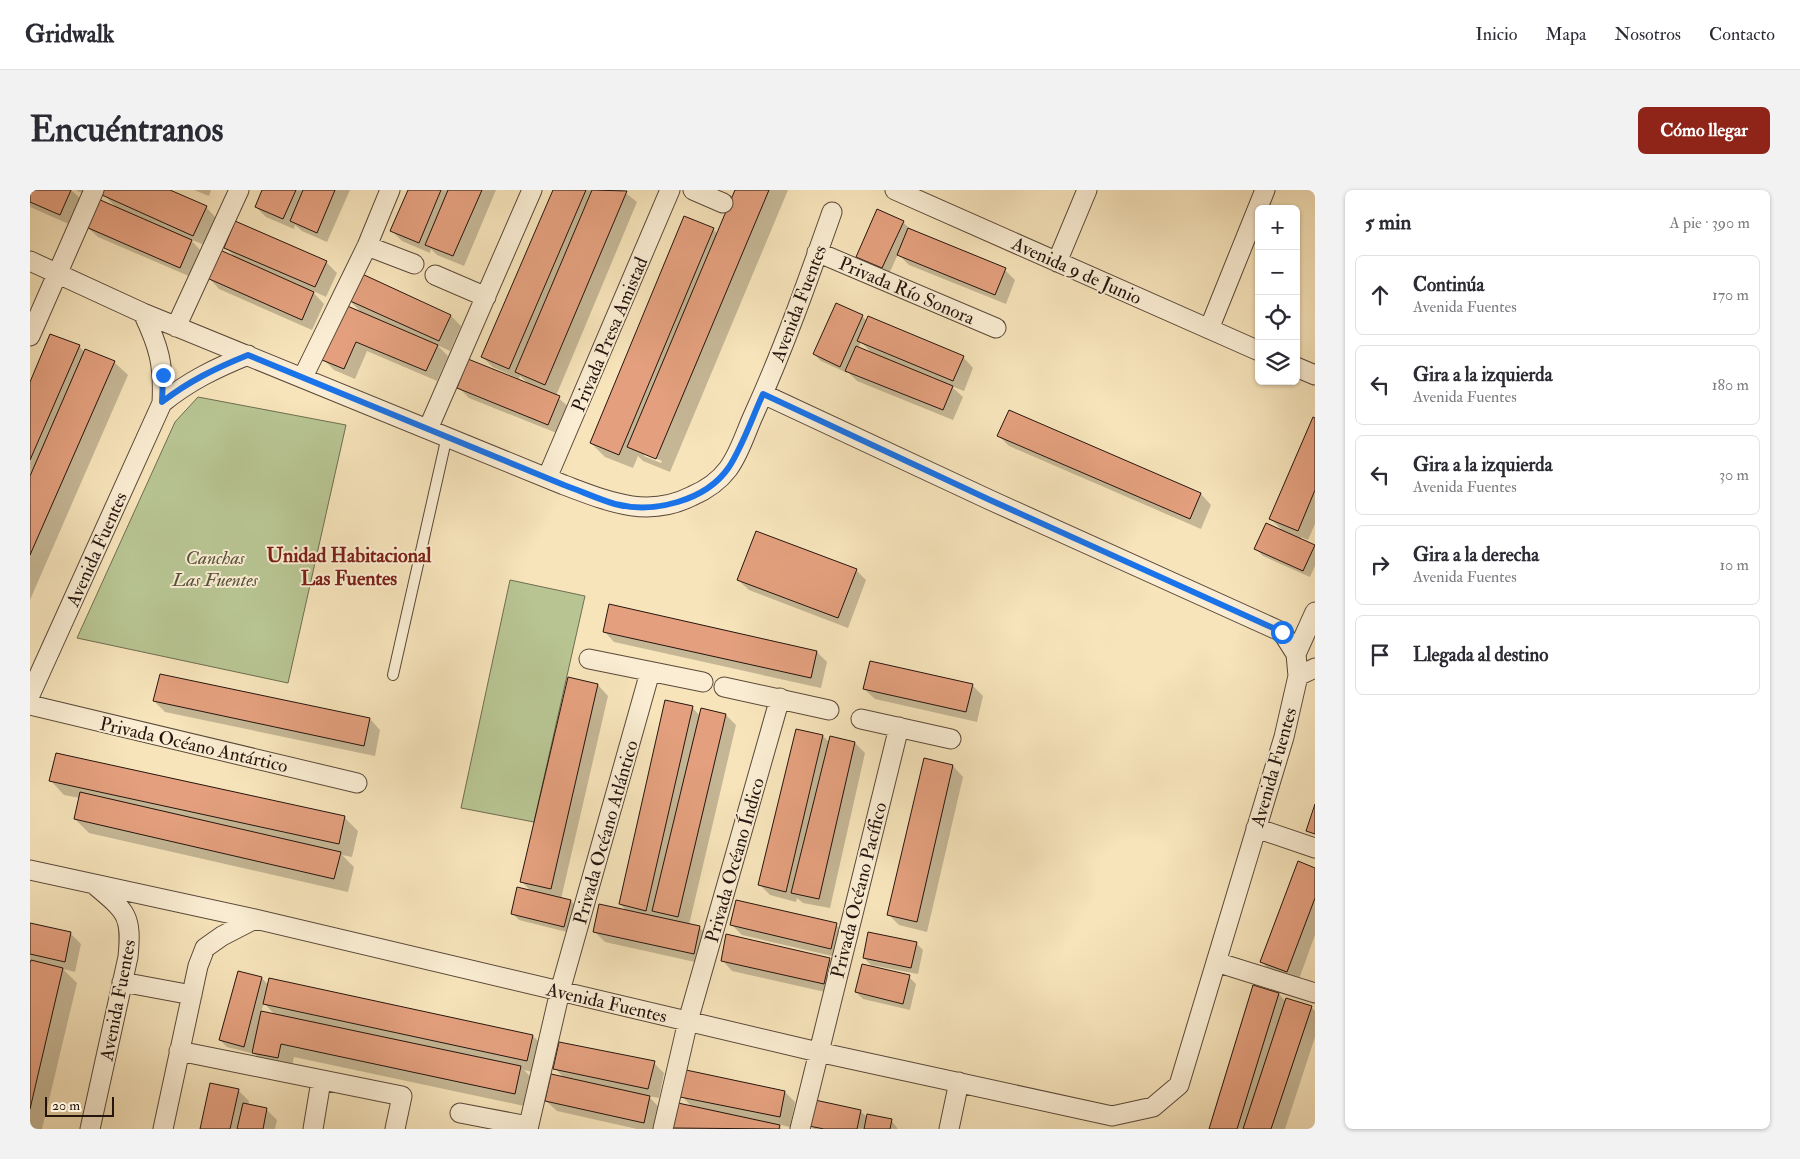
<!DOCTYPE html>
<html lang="es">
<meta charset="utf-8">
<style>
:root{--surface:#fff;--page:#f2f2f3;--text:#2b2b33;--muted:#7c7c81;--line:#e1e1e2;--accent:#8f2418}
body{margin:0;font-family:"IM FELL Double Pica",serif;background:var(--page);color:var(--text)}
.controls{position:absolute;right:15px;top:15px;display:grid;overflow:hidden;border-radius:8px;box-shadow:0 1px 4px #0004}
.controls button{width:45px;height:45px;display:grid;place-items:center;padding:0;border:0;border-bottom:1px solid var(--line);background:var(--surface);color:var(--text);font:25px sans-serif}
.scale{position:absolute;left:15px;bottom:12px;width:69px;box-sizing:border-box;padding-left:5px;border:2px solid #25150e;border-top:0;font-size:14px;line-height:18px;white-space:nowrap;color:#25150e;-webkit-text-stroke:4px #faedd3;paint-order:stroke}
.stop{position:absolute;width:15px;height:15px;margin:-11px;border:4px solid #1a73e8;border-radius:50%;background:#fff}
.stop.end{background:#1a73e8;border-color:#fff;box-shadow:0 1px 5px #0008}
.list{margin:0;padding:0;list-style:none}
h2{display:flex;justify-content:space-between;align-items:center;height:65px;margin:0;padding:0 20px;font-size:21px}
h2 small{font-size:16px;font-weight:400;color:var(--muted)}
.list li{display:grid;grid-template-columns:32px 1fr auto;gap:15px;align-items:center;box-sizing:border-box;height:80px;margin:0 10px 10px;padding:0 10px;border:1px solid var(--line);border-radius:8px}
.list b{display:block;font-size:19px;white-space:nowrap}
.list p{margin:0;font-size:16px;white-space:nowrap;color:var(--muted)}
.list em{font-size:16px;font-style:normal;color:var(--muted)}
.icon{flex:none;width:28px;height:28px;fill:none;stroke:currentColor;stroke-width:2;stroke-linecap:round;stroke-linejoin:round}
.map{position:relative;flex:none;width:1285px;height:939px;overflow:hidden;border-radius:8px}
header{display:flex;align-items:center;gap:30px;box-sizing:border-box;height:70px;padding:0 25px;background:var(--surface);border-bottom:1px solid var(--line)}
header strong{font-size:24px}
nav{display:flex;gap:28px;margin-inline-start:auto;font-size:18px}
.intro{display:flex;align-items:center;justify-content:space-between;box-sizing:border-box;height:120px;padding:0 30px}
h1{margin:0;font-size:35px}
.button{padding:12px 22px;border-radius:8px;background:var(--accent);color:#fff;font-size:18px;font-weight:700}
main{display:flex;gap:30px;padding:0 30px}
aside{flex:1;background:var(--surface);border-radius:8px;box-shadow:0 1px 4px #0004}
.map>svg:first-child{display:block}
</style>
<header>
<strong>Gridwalk</strong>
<nav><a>Inicio</a><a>Mapa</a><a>Nosotros</a><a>Contacto</a></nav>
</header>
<div class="intro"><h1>Encuéntranos</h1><a class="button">Cómo llegar</a></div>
<main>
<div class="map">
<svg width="1285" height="939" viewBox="0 0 1285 939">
<rect width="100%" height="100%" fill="#f7e4bb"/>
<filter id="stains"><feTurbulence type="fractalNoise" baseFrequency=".004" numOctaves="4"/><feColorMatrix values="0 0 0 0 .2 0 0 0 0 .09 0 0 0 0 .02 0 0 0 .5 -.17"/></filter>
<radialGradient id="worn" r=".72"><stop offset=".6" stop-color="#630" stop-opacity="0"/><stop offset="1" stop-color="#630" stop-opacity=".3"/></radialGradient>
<path fill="#b8c593" stroke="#6e6d50" d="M168 207 316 235 258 493 47 448 145 232Z
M480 390 555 406 504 632 431 618Z"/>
<path fill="#0003" fill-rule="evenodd" d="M0 0H41L52 10 41 35 0 17Z
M45 0H53L52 3Z
M76 0H137L176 17 186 28 174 55 160 49 172 62 161 87 68 47 57 37 88 19 74 5Z
M164 0H181L179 6Z
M233 0H320L297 52 272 41 265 35 264 39 236 27 226 17Z
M379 0H466L434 76 407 65 401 59 400 63 372 51 362 41Z
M524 0H592L607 12 526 206 540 218 529 244 439 208 428 197 486 190 487 188 463 177 452 167ZM490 186 500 195 488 191Z
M707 0H758L640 282 613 271 608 266 603 278 575 267 561 253 683 39 688 44ZM614 263 632 271 631 273 614 266Z
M873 32 880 39 975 80 985 90 976 114 879 75 868 64 859 84 834 73 827 66Z
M195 57 296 72 307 83 296 107 281 100 294 114 282 140 189 99 179 88 207 69Z
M319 110 421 126 431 136 420 161 407 155 418 166 407 191 337 161 325 189 304 180 293 169 334 125Z
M832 126 837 131 933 167 943 178 934 201 921 196 933 207 923 230 827 191 817 181V183L791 171 784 164ZM831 152 843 164 828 158Z
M49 156 54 162 84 172 98 185 0 410V195Z
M979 221 1171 304 1181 315 1171 339 979 256 969 246Z
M1285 229V334L1278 350 1271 347V350L1285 356V376L1280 387 1233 366 1226 359 1254 342 1240 328Z
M826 380 836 390 818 438 719 400 708 390Z
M574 441 787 462 797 472 791 498 584 452Z
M130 485 340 529 350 540 345 566 135 522 124 511Z
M568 495 578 506 531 709 541 711 548 718 541 743 489 730 482 723 501 701 491 691Z
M942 495 953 506 947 532 845 509 834 499Z
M662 517 670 526 672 519 696 525 706 535 659 735 669 737 680 748 674 774 575 752 564 741 598 722 590 714Z
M767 541 793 546 799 552 825 553 835 563 800 718 773 713 767 708 766 712 740 705 729 694Z
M923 576 933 587 897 742 869 735 859 725Z
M21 591 314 627 328 641 322 667 312 665 324 677 318 702 59 643 45 629 50 608 34 605Z
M1285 679V745L1268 792 1242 783 1232 772Z
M701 734 806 735 817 745 811 768 712 745Z
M0 735 40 743 51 754 45 782 33 779 47 793 12 939H0Z
M886 753 893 760 888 784 841 775 834 768Z
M799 769 810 779 804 804 702 781 692 770Z
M879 787 886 794 880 820 833 809 826 802Z
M232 788 238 795 503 846 517 860 511 884 494 880 505 891 499 917 264 867 261 881 237 876 221 861V863L197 857 190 850ZM234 813 245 825 231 822Z
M1224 797 1249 804 1256 812 1281 817 1285 821V847L1255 939H1180Z
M624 873 634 883 629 908 618 906 630 918 625 939H607L527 921 516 911 534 888 525 878Z
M657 882 755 902 765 912 760 937 747 934 752 939H645L643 937 662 917 652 906Z
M208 900 219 911 218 916 237 920 247 930 245 939H171Z
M831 922 838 928 861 930 868 939H784L781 935Z"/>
<path fill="#e4a07e" stroke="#25150e" d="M0 0H41L30 25 0 12Z
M74 0H140L177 16 163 46 72 5Z
M232 0H266L253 29 225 17Z
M273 0H305L287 43 260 31Z
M378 0H411L389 53 360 41Z
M418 0H452L423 66 395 55Z
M523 0H556L479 179 451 167Z
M562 0 597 1 515 195 485 182Z
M705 0H739L626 269 597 257Z
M68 9 162 50 150 78 56 37Z
M847 19 874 31 852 78 826 67Z
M654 26 684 38 589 265 560 253Z
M205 31 297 71 285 97 194 58Z
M878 38 976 78 965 105 867 65Z
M190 60 284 102 272 130 177 88Z
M330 83 421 125 409 151 318 110Z
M806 113 833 125 810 177 783 164Z
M315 115 408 155 396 181 326 152 314 179 292 170Z
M838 126 934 166 923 191 827 151Z
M20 144 50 155 0 270V192Z
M826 156 923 196 913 220 815 181Z
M55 159 85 171 0 365V286Z
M438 169 530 206 518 235 427 198Z
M979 220 1171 303 1160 329 967 246Z
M1283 227 1285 228V300L1268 341 1239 329Z
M1236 333 1285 355 1273 381 1224 359Z
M726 341 827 379 808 428 707 390Z
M579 414 787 461 781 488 573 442Z
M840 471 943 494 936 522 833 499Z
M130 484 340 528 334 556 123 511Z
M538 487 568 494 521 699 490 692Z
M635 510 663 516 616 721 589 714Z
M671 518 696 524 648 727 622 721Z
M766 539 793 545 756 702 728 695Z
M800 546 825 552 789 709 761 703Z
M26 563 315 626 309 654 19 591Z
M894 568 923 575 887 732 857 725Z
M50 602 311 662 304 689 44 629Z
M1285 614V644L1276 641Z
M1268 671 1285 678V708L1257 782 1230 772Z
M487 697 541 710 534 737 481 724Z
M706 710 807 733 801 759 700 735Z
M569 714 670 736 664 764 563 742Z
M0 733 41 742 35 772 0 764Z
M838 742 887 752 881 778 833 768Z
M696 744 800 768 794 794 691 771Z
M1 770 33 778 0 919V773Z
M832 774 880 785 873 814 825 802Z
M208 781 232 787 214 857 189 850Z
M239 788 503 845 497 871 233 814Z
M1223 795 1249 803 1207 939H1179Z
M1256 808 1282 816 1241 939H1213Z
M231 821 491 876 485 904 251 854 248 868 222 863Z
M529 852 625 871 618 899 523 879Z
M656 880 755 901 750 927 650 907Z
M521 884 620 906 614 933 515 911Z
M180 893 209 899 200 939H170Z
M785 910 831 920 827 939H794L779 936Z
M213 913 237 918 233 939H207Z
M648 913 750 935 749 939 642 938Z
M837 924 862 929 860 939H834Z"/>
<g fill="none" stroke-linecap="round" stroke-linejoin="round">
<g stroke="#5a4939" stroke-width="12">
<path id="lane" d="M363 485 417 246"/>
</g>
<g stroke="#5a4939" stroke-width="21">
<path id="street" d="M663 0 693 13
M865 0 1229 161
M337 56 384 74
M787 62 966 138
M0 71 113 123 534 295C577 311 617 329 662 306 676 300 689 291 698 279 710 263 716 241 724 224 754 158 778 90 802 22
M1027 72 1057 0
M405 85 456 107
M146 137 209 0
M1179 139 1235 0
M0 146 64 0
M1266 177 1285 185
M273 187 337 56 360 0
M132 213C159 191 186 178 218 165
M398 239 502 0
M517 288 640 0
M1266 464 1285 422
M559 469 673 492
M1268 486 1285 478
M694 497 799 520
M0 505 132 213C134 174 129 157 113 123
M0 515 327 593
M831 529 921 549
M1226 638 1285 658
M0 680 225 729 788 862 1082 926 1123 917 1149 895 1254 547 1268 486 1266 464 1252 442 960 310 733 204
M1186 772 1285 803
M92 792 162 805
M149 861 372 906 365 939
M430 923 498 936
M60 939 98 767C102 726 97 722 66 696
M133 939 168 776 175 758 192 746 225 729
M283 939 291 891
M498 939 530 801 620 482
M633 939 658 831 750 508
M770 939 869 537
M919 939 929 892"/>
</g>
<use href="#lane" stroke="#faedd3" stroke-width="10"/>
<use href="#street" stroke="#faedd3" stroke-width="19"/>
</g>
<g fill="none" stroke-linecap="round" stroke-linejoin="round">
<path stroke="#1a73e8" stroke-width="6" d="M133 185 132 212C159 191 186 178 218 165L534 295C551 301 568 309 585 314 623 324 676 311 699 277 713 255 722 228 733 204L960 310 1252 442"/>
</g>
<g text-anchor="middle" stroke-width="4" stroke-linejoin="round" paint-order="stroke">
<g font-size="19" fill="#25150e" stroke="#faedd3">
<text transform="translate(1047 80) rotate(24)" y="7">Avenida 9 de Junio</text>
<text transform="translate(877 100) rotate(23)" y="7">Privada Río Sonora</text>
<text transform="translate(768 113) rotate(-69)" y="7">Avenida Fuentes</text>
<text transform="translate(579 144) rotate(-67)" y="7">Privada Presa Amistad</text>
<text transform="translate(66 359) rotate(-66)" y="7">Avenida Fuentes</text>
<text transform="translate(164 554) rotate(13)" y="7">Privada Océano Antártico</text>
<text transform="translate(1243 577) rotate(-74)" y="7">Avenida Fuentes</text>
<text transform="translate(575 642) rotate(-74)" y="7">Privada Océano Atlántico</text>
<text transform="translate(704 670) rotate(-74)" y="7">Privada Océano Índico</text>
<text transform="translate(828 700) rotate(-76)" y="7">Privada Océano Pacífico</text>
<text transform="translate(87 810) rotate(-79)" y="7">Avenida Fuentes</text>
<text transform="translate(577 812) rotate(13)" y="7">Avenida Fuentes</text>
</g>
<g font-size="19" font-style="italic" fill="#58533d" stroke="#faedd3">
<text x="185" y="374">Canchas<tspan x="185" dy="22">Las Fuentes</tspan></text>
</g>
<g font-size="20" font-weight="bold" fill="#7a1f14" stroke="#faedd3">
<text x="319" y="372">Unidad Habitacional<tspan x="319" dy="23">Las Fuentes</tspan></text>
</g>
</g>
<rect width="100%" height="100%" filter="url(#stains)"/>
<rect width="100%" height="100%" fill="url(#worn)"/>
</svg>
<div class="controls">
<button>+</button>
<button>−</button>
<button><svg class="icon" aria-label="locate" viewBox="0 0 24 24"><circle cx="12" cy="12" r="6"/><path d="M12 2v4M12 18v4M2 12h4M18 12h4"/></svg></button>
<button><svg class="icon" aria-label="layers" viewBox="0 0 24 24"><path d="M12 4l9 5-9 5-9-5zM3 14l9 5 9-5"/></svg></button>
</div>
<div class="scale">20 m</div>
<div class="stop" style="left:1252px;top:442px"></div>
<div class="stop end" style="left:133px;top:185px"></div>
</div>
<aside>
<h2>5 min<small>A pie · 390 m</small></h2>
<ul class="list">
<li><svg class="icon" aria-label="ahead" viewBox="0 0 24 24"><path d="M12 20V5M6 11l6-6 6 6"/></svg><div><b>Continúa</b><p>Avenida Fuentes</p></div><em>170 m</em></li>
<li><svg class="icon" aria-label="left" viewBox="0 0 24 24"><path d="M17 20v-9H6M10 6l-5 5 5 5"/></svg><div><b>Gira a la izquierda</b><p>Avenida Fuentes</p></div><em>180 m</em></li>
<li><svg class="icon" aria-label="left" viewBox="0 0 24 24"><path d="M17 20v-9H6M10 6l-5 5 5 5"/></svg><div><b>Gira a la izquierda</b><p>Avenida Fuentes</p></div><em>30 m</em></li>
<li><svg class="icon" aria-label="right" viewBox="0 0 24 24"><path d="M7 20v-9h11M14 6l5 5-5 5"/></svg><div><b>Gira a la derecha</b><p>Avenida Fuentes</p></div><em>10 m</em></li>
<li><svg class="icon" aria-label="arrive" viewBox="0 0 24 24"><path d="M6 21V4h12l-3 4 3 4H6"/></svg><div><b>Llegada al destino</b></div></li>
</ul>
</aside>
</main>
